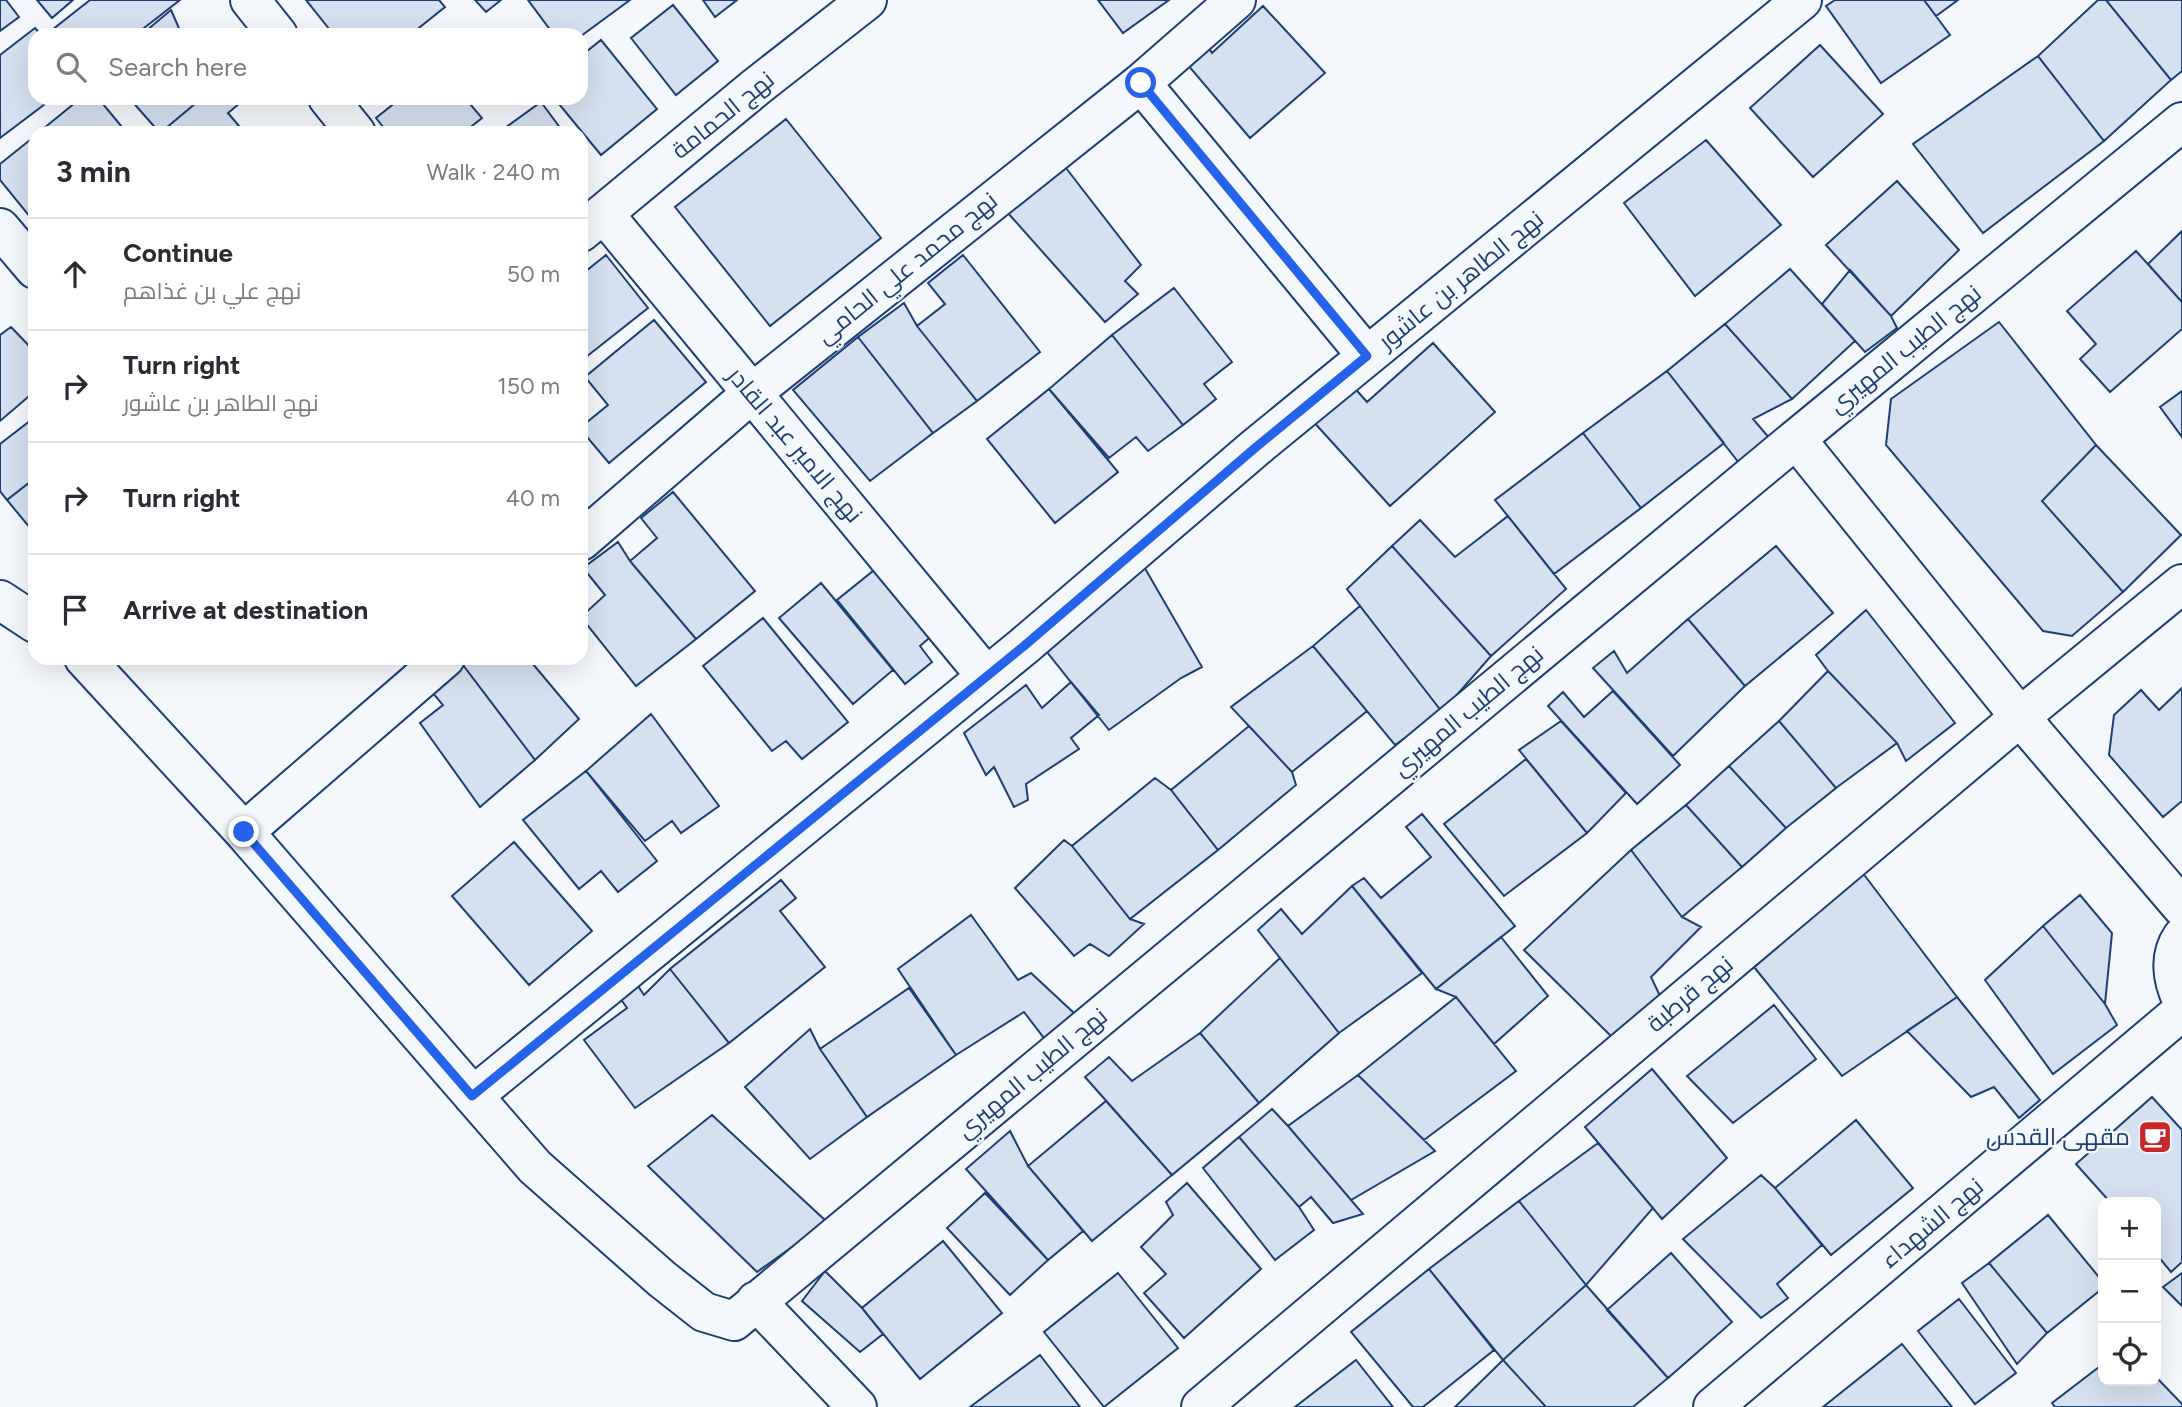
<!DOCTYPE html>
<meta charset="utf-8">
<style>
:root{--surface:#fff;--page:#f2f2f3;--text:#2b2b33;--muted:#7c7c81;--line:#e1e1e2}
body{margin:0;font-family:Figtree,Cairo,sans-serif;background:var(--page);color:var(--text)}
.controls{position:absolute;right:21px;bottom:21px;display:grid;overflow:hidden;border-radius:14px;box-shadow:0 7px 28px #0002}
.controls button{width:63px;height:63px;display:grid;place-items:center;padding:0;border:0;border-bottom:2px solid var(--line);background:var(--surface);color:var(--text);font:35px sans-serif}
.stop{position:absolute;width:21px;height:21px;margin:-16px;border:5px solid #2563eb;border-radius:50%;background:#fff}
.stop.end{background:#2563eb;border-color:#fff;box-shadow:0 2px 7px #0008}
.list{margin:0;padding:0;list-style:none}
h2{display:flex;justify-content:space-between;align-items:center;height:91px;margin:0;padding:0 28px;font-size:30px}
h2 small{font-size:23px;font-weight:400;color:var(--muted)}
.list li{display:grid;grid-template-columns:46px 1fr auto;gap:21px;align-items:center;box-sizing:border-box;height:112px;padding:0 28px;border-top:2px solid var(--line)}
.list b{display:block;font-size:26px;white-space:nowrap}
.list p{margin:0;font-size:23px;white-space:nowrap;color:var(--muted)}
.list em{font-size:23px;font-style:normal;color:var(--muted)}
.icon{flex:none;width:38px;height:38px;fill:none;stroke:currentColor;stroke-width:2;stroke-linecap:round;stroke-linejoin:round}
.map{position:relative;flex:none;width:2182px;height:1407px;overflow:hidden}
.search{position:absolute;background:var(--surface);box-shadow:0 7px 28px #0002;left:28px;top:28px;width:560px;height:77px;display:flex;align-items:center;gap:18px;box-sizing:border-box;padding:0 24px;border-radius:21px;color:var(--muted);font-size:26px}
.panel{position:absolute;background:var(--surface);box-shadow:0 7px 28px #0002;left:28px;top:126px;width:560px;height:539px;border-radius:21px}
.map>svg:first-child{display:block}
</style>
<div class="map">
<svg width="2182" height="1407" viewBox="0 0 2182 1407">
<rect width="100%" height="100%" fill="#f4f7fb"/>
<path fill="#d5e0f0" stroke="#1d3f73" stroke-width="2" d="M0 0H6L19 17 0 31Z
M37 0H73L52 18Z
M90 0H180L135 35H56L52 30Z
M306 0H439L445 7 410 35H334Z
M475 0H501L486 12Z
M528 0H630L581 36 554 35Z
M703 0H737L715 17Z
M1098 0H1169L1123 33Z
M1835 0H1924L1950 35 1881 83 1826 6Z
M1924 0H1958L1936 16Z
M2098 0H2106L2171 80 2104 141 2038 56Z
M2106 0H2182V71L2171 80Z
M673 5 718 61 676 95 631 38Z
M1263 6 1325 73 1250 138 1181 57 1204 40 1212 53Z
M171 10 182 35H141Z
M35 28 41 35H35V98H53L0 138V55Z
M601 40 657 109 601 155 554 98H581V56Z
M1820 45 1883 114 1813 177 1750 108Z
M2038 56 2104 141 1983 233 1913 144Z
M81 98H98L127 133H38Z
M129 98H202L160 133Z
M202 98H246L228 113 245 133H160Z
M401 98H465L482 118 463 133H388L376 118Z
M541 102 564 133H498Z
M786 119 881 238 770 326 675 207Z
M35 136V223L0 180V164Z
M1706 140 1781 225 1695 296 1624 203Z
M1066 168 1141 265 1125 281 1138 294 1105 322 1007 212 1037 184Z
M1897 181 1959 250 1891 316 1826 245Z
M2182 231V302L2148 264Z
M2136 251 2182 302V329L2110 392 2080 359 2096 344 2067 311Z
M606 255 648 308 581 361V275Z
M963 255 1040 352 977 401 917 326 945 304 928 283Z
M1790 269 1855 341 1792 399 1725 324Z
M1850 270 1891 316 1897 328 1865 352 1822 304Z
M1174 288 1232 362 1204 384 1216 399 1183 425 1112 335Z
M904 303 917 326 977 401 933 433 858 337Z
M654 320 706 382 609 463 581 430V427L608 405 585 377Z
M1999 322 2096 445 2042 501 2123 592 2072 636 2043 631 1886 445 1891 399Z
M1725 324 1792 399 1753 419 1771 440 1743 468 1667 371Z
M11 327 35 352V391L0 421V335Z
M1112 335 1183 425 1148 451 1136 437 1109 458 1049 389Z
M858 337 933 433 870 481 793 390Z
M1433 343 1495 412 1390 506 1311 419 1351 384 1367 402Z
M1667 371 1724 443 1641 508 1583 433Z
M1049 389 1118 472 1055 523 987 439Z
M2182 391V437L2160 407Z
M35 417V478L7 500 0 491V444Z
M1583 433 1641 508 1554 574 1495 500Z
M2096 445 2181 535 2123 592 2042 501Z
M35 478V534L7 500Z
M673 492 755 591 696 639 630 561 657 538 641 518Z
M1508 516 1566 589 1491 656 1392 546 1420 520 1455 557Z
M618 542 630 561 696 639 636 686 581 617 605 595 583 568Z
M1392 546 1491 656 1442 712 1347 589Z
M1776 546 1833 613 1745 686 1688 619Z
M1139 558 1202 667 1181 678 1109 730 1047 652 1105 601Z
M878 567 934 634 920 646 932 662 905 684 837 600Z
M821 583 893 670 853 704 779 618Z
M1360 606 1442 712 1395 745 1313 646Z
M1866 610 1955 723 1906 761 1897 743 1828 671 1816 655Z
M763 618 848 722 802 759 786 741 772 751 703 666Z
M1688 619 1745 686 1673 756 1593 668 1614 651 1627 673Z
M1313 646 1367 711 1292 772 1231 707Z
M473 658H528L579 719 535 760 463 665Z
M463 665 535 760 480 807 420 723 443 705 431 691Z
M1828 671 1897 743 1836 788 1779 721Z
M1071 682 1099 715 1071 738 1079 749 1026 784 1028 800 1014 807 994 767 986 775 964 733 1026 685 1042 708Z
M2182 688V801L2163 817 2109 755 2114 715 2141 690 2159 710Z
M1613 691 1680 765 1637 804 1548 706 1563 692 1584 717Z
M651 714 719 806 681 833 672 821 645 841 586 771Z
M1561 721 1626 793 1587 833 1519 750Z
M1779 721 1836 788 1786 828 1729 766Z
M1249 726 1292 772 1296 785 1218 850 1171 790Z
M1526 759 1587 833 1504 896 1444 824Z
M1729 766 1786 828 1742 867 1686 805Z
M586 771 657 861 618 892 601 871 579 889 523 820Z
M1155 778 1171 790 1218 850 1130 919 1072 846Z
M1686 805 1742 867 1682 917 1631 850Z
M1422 814 1515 926 1436 989 1352 886 1364 878 1381 898 1431 857 1406 827Z
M1064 840 1072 846 1130 919 1144 924 1109 956 1090 944 1074 956 1015 888Z
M514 842 592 931 529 985 452 896Z
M1631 850 1682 917 1701 927 1651 977 1661 998 1617 1042 1524 950Z
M1862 872 1957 997 1842 1076 1754 967Z
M781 880 796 898 780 911 825 967 729 1043 670 969Z
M1352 886 1422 973 1339 1033 1258 930 1281 909 1302 934Z
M2080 895 2112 933 2105 1004 2043 926Z
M971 915 1018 980 1031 973 1075 1014 1044 1038 1024 1012 956 1055 898 969Z
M2043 926 2105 1004 2117 1025 2053 1074 1985 980Z
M1501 937 1548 996 1494 1044 1456 997 1436 989Z
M1280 958 1339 1033 1259 1103 1200 1033Z
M670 969 729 1043 635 1108 584 1040 627 1008 620 998 638 986 644 995Z
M909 988 956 1055 867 1117 820 1049Z
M1456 997 1516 1071 1424 1140 1358 1075Z
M1957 997 2040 1100 2019 1118 1994 1087 1971 1097 1907 1031Z
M1774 1005 1816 1059 1733 1123 1687 1076Z
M810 1029 820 1049 867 1117 810 1159 745 1087Z
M1200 1033 1259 1103 1172 1175 1085 1077 1109 1057 1132 1081Z
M1652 1069 1727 1158 1662 1219 1585 1127Z
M1358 1075 1435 1151 1351 1200 1288 1126Z
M2152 1097 2182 1130V1262L2171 1272 2156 1254V1202H2110L2076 1164Z
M1106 1101 1172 1175 1092 1241 1028 1166Z
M1272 1109 1288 1126 1363 1214 1333 1223 1311 1197 1299 1207 1239 1137Z
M712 1115 827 1222 757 1272 648 1166Z
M1856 1120 1913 1188 1831 1255 1775 1188Z
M1010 1131 1028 1166 1083 1231 1048 1260 966 1169Z
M1239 1137 1299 1207 1314 1230 1275 1260 1203 1168Z
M1598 1143 1653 1208 1586 1285 1519 1201Z
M1761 1175 1775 1188 1822 1245 1777 1284 1788 1298 1761 1318 1683 1239Z
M1187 1183 1261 1269 1184 1338 1144 1293 1166 1274 1141 1247 1173 1215 1166 1202Z
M985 1193 1048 1260 1010 1295 947 1228Z
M1519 1201 1586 1285 1503 1360 1429 1269Z
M2048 1215 2103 1282V1288L2047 1333 1989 1263Z
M943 1241 1002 1313 920 1379 862 1308Z
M1671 1253 1732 1322 1668 1378 1607 1310Z
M1989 1263 2047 1333 2017 1364 1962 1283Z
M1429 1269 1494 1350 1423 1407H1413L1351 1332Z
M825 1271 862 1308 883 1334 860 1352 802 1301Z
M1118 1273 1178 1348 1104 1407 1044 1332Z
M2182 1273V1306L2163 1287Z
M1586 1285 1668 1378 1633 1407H1546L1503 1360Z
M1959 1299 2016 1373 1975 1404 1918 1331Z
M1902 1344 1952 1407H1823Z
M1040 1355 1080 1407H970Z
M1356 1360 1393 1407H1295Z
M1503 1360 1546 1407H1455Z
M2103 1364V1381H2156V1377L2182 1404V1407H2055L2052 1403Z"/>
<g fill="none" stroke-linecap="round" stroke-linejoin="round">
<g stroke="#1d3f73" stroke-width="42">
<path id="street" d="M250 0 278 35
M1141 83 1367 356
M328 98 356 133
M604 214 986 676
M0 228 35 269
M581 232 756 87 867 0
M1796 439 2020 717 2182 907
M581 541 752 393 1141 83 1236 0
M0 600 35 623
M84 658 244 832 535 1167 662 1279 704 1312 734 1321 1796 439 2182 122
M244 832 445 658
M2182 937C2169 956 2172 979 2182 1000
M473 1096 1024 646 1255 448 1802 0
M756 1301 857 1407
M1201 1407 2020 717 2182 584
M1713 1407 2182 1011"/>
</g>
<use href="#street" stroke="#f4f7fb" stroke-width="38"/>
</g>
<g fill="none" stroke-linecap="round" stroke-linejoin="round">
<path stroke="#2563eb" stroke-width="9" d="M244 832 472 1096 1024 646 1255 448 1367 356 1141 83"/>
</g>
<defs>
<g id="cafe-square" transform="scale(1.75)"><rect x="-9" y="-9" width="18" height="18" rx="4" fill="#c62828" stroke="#f4f7fb"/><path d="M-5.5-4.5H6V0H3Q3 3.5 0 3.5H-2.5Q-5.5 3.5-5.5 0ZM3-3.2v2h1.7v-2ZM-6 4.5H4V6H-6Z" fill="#fff"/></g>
</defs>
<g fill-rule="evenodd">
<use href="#cafe-square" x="2155" y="1137"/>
</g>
<g text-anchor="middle" stroke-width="5" stroke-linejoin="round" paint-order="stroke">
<g font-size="24" fill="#1d3f73" stroke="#f4f7fb">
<text transform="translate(723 115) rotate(-39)" y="8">نهج الحمامة</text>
<text transform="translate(907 268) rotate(-39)" y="8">نهج محمد علي الحامي</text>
<text transform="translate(1461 280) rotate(-39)" y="8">نهج الطاهر بن عاشور</text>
<text transform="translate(1905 349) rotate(-39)" y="8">نهج الطيب المهيري</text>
<text transform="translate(795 445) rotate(50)" y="8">نهج الامير عبد القادر</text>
<text transform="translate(1468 711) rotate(-40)" y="8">نهج الطيب المهيري</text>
<text transform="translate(1690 994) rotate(-40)" y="8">نهج قرطبة</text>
<text transform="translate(1032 1073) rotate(-40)" y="8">نهج الطيب المهيري</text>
<text transform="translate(1932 1223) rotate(-40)" y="8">نهج الشهداء</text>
</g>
<g font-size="24" fill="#1d3f73" stroke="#f4f7fb" text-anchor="end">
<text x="2130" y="1145">مقهى القدس</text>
</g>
</g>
</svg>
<div class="controls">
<button>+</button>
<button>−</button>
<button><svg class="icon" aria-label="locate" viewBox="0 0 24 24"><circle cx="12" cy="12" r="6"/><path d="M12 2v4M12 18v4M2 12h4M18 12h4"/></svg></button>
</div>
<div class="stop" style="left:1141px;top:83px"></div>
<div class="stop end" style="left:244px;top:832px"></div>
<div class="search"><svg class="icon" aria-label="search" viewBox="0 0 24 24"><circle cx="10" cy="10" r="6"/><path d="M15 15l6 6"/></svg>Search here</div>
<section class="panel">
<h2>3 min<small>Walk · 240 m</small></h2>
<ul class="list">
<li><svg class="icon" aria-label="ahead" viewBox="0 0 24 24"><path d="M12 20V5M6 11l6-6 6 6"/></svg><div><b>Continue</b><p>نهج علي بن غذاهم</p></div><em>50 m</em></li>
<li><svg class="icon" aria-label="right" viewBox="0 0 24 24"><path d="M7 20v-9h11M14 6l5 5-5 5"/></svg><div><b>Turn right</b><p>نهج الطاهر بن عاشور</p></div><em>150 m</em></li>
<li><svg class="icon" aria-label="right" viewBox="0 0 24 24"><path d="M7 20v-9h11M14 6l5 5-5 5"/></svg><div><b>Turn right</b></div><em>40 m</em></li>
<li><svg class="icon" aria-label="arrive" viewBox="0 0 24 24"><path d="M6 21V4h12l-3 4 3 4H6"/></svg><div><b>Arrive at destination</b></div></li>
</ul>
</section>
</div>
